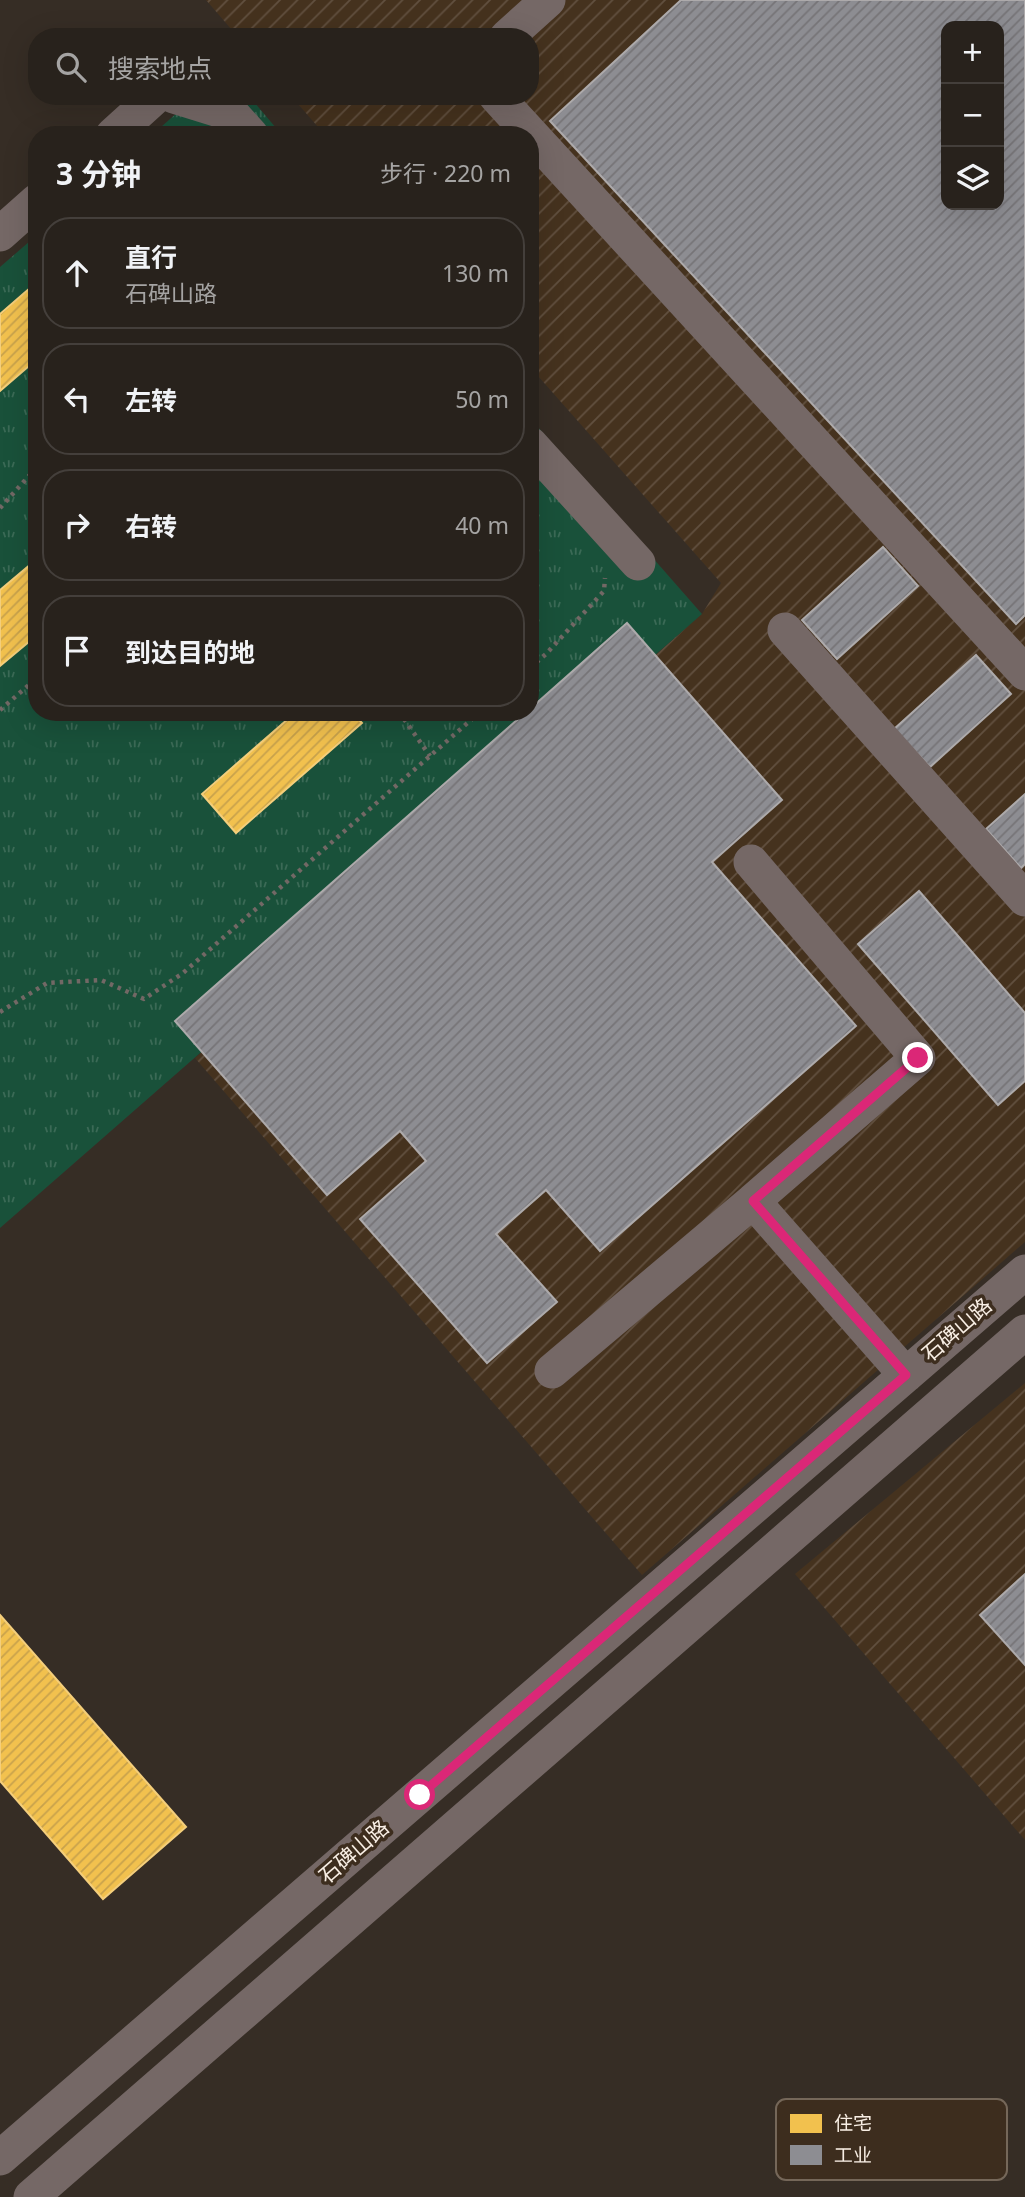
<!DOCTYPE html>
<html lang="zh">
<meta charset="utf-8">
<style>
:root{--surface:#28221c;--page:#302a25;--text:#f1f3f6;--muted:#a5a4a3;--line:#443f3b}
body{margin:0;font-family:"Noto Sans","Noto Sans SC",sans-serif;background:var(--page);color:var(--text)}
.controls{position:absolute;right:21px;top:21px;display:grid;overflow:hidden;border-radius:14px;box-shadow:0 7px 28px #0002}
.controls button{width:63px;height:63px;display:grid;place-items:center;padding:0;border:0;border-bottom:2px solid var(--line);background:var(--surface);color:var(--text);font:35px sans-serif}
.stop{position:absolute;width:21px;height:21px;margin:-16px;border:5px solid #db2777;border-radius:50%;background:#fff}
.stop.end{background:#db2777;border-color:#fff;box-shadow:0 2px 7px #0008}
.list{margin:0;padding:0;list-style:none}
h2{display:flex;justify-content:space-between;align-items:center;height:91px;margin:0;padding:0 28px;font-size:30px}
h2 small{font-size:23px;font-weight:400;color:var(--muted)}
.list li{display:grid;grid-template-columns:46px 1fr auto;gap:21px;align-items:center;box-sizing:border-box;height:112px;margin:0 14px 14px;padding:0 14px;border:2px solid var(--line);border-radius:28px}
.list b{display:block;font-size:26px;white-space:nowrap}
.list p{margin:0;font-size:23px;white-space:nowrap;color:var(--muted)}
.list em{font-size:23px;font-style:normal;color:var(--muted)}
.icon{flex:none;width:38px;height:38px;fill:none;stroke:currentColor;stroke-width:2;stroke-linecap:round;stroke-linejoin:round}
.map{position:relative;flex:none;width:1025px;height:2197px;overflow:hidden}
.search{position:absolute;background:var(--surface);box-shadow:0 7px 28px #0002;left:28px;top:28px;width:511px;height:77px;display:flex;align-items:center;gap:18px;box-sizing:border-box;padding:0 24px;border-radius:28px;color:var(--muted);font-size:26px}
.panel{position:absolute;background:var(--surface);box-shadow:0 7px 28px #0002;left:28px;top:126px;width:511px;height:595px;border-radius:28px}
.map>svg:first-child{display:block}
</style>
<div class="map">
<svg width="1025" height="2197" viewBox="0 0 1025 2197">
<defs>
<pattern id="industrial-furrows" width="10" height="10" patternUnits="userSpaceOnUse" patternTransform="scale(1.75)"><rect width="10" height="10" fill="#45321e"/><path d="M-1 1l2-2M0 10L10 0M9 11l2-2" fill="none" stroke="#61503f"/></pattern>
<pattern id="grass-tufts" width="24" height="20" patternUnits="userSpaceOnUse" patternTransform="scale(1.75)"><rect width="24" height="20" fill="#19513a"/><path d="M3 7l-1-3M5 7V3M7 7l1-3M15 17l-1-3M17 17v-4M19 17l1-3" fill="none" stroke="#3b6a56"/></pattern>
<pattern id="homes-hatch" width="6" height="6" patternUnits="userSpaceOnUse" patternTransform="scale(1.75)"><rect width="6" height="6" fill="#f2c14e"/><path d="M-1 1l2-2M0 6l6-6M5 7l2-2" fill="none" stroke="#c8a24c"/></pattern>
<pattern id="industry-hatch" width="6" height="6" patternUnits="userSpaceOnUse" patternTransform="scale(1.75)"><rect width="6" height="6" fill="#8d8d92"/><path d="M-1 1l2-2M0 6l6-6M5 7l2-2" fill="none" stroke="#767477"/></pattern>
</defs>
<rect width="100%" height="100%" fill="#362d25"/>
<path fill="url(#industrial-furrows)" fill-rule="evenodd" d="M206 0H1025V1242L642 1575 195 1058 702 614 721 583 530 367V135H325L291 96H530V37H238ZM946 26H999V205H946Z
M1025 1383V1840L795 1574Z"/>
<path fill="url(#grass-tufts)" d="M196 96H249L282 135H152Z
M37 235V712H530V418L702 614 0 1228V267Z"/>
<path fill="url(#homes-hatch)" stroke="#f4ce7b" stroke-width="2" d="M37 282V359L0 391V314Z
M37 559V635L0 666V590Z
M296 712H352L362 723 236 833 202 794Z
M0 1615 186 1827 103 1899 0 1781Z"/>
<path fill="url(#industry-hatch)" stroke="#adaaab" stroke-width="2" fill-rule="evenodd" d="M681 0H1025V615L1016 624 550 121ZM946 26H999V205H946Z
M883 547 918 586 837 659 802 620Z
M627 623 782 800 712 862 856 1026 600 1251 546 1190 496 1234 557 1302 487 1363 360 1219 426 1161 400 1131 327 1195 175 1021 526 712H530V709Z
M976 655 1011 694 930 767 894 729Z
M1025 794V864L1021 868 986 829Z
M919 891 1025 1013V1081L998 1105 858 944Z
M1025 1574V1665L980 1615Z"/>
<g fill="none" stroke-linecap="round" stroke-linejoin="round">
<path stroke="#726865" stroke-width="4.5" stroke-dasharray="3.5 5" stroke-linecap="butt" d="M0 508 37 467
M530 668 546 654 604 591 605 578
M0 710 37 678
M399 712 430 756
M0 1012 47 983 101 980 144 999 183 973 480 712"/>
<path stroke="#756866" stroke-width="35" d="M507 37 548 0
M174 96 232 114 251 135
M496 96 1025 673
M113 135 156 96
M0 234 37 201
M530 444 638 563
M785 630 1025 899
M751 862 918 1058 753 1201
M552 1371 753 1201 906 1375
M0 2158 1025 1272
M31 2197 1025 1332"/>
</g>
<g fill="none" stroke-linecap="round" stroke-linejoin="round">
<path stroke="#db2777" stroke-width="9" d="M420 1795 906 1375 753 1201 918 1058"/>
</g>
<g text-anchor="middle" stroke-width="7" stroke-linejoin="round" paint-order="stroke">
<g font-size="21" fill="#f8eee4" stroke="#3d2d1e">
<text transform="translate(957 1330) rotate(-41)" y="7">石碑山路</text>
<text transform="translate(354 1852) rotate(-41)" y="7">石碑山路</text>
</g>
</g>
<rect x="776" y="2099" width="231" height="81" rx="10" fill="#3d2d1e" stroke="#756759" stroke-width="2"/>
<rect x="790" y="2114" width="32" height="19" fill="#f2c14e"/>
<rect x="790" y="2145" width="32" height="20" fill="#8d8d92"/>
<g font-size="19" fill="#f8eee4">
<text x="834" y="2130">住宅</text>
<text x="834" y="2162">工业</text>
</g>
</svg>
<div class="controls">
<button>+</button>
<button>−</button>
<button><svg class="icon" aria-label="layers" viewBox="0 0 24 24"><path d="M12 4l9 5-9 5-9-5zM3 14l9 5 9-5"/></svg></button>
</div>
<div class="stop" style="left:420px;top:1795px"></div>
<div class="stop end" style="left:918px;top:1058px"></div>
<div class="search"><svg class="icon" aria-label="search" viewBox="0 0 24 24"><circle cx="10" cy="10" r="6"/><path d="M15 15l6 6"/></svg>搜索地点</div>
<section class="panel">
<h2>3 分钟<small>步行 · 220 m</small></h2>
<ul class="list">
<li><svg class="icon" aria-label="ahead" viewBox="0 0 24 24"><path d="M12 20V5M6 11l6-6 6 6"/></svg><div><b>直行</b><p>石碑山路</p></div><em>130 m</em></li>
<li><svg class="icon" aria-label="left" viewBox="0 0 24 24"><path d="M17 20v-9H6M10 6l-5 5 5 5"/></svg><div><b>左转</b></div><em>50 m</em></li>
<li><svg class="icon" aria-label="right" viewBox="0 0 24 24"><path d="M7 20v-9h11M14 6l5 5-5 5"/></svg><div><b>右转</b></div><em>40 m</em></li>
<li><svg class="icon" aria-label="arrive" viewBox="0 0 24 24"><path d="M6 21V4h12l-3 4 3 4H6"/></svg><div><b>到达目的地</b></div></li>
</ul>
</section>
</div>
